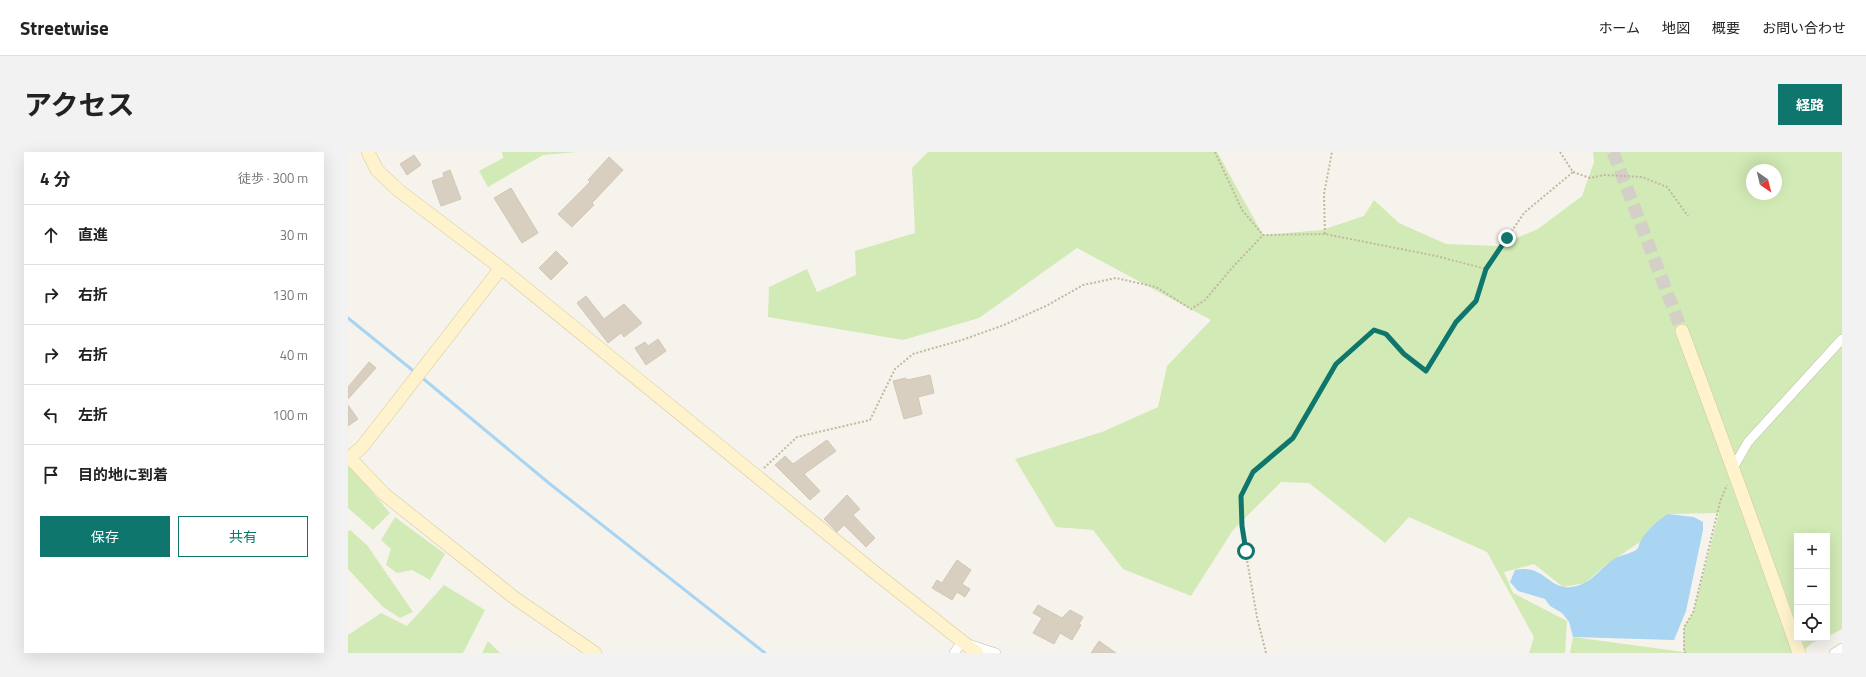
<!DOCTYPE html>
<html lang="ja">
<meta charset="utf-8">
<style>
:root{--surface:#fff;--page:#f2f2f2;--text:#222;--muted:#767676;--line:#e0e0e0;--accent:#0f766e}
body{margin:0;font-family:"Titillium Web","Noto Sans JP",sans-serif;background:var(--page);color:var(--text)}
.controls{position:absolute;right:12px;bottom:12px;display:grid;overflow:hidden;border-radius:0px;box-shadow:0 4px 16px #0002}
.controls button{width:36px;height:36px;display:grid;place-items:center;padding:0;border:0;border-bottom:1px solid var(--line);background:var(--surface);color:var(--text);font:20px sans-serif}
.compass{position:absolute;left:1398px;top:12px;width:36px;height:36px;border-radius:50%;background:var(--surface);box-shadow:0 4px 16px #0002;rotate:145deg}
.stop{position:absolute;width:12px;height:12px;margin:-9px;border:3px solid #0f766e;border-radius:50%;background:#fff}
.stop.end{background:#0f766e;border-color:#fff;box-shadow:0 1px 4px #0008}
.list{margin:0;padding:0;list-style:none}
h2{display:flex;justify-content:space-between;align-items:center;height:52px;margin:0;padding:0 16px;font-size:17px}
h2 small{font-size:13px;font-weight:400;color:var(--muted)}
.list li{display:grid;grid-template-columns:26px 1fr auto;gap:12px;align-items:center;box-sizing:border-box;height:60px;padding:0 16px;border-top:1px solid var(--line)}
.list b{display:block;font-size:15px;white-space:nowrap}
.list em{font-size:13px;font-style:normal;color:var(--muted)}
.actions{display:flex;gap:8px;padding:12px 16px}
.actions a{flex:1;padding:9px 0;border:1px solid var(--accent);border-radius:0px;text-align:center;font-size:14px;color:var(--accent)}
.actions .main{background:var(--accent);color:#fff}
.icon{flex:none;width:22px;height:22px;fill:none;stroke:currentColor;stroke-width:2;stroke-linecap:round;stroke-linejoin:round}
.map{position:relative;flex:none;width:1494px;height:501px;overflow:hidden;border-radius:0px}
header{display:flex;align-items:center;gap:24px;box-sizing:border-box;height:56px;padding:0 20px;background:var(--surface);border-bottom:1px solid var(--line)}
header strong{font-size:19px}
nav{display:flex;gap:22px;margin-inline-start:auto;font-size:14px}
.intro{display:flex;align-items:center;justify-content:space-between;box-sizing:border-box;height:96px;padding:0 24px}
h1{margin:0;font-size:28px}
.button{padding:10px 18px;border-radius:0px;background:var(--accent);color:#fff;font-size:14px;font-weight:700}
main{display:flex;gap:24px;padding:0 24px}
aside{flex:1;background:var(--surface);border-radius:0px;box-shadow:0 4px 16px #0002}
.map>svg:first-child{display:block}
</style>
<header>
<strong>Streetwise</strong>
<nav><a>ホーム</a><a>地図</a><a>概要</a><a>お問い合わせ</a></nav>
</header>
<div class="intro"><h1>アクセス</h1><a class="button">経路</a></div>
<main>
<aside>
<h2>4 分<small>徒歩 · 300 m</small></h2>
<ul class="list">
<li><svg class="icon" aria-label="ahead" viewBox="0 0 24 24"><path d="M12 20V5M6 11l6-6 6 6"/></svg><div><b>直進</b></div><em>30 m</em></li>
<li><svg class="icon" aria-label="right" viewBox="0 0 24 24"><path d="M7 20v-9h11M14 6l5 5-5 5"/></svg><div><b>右折</b></div><em>130 m</em></li>
<li><svg class="icon" aria-label="right" viewBox="0 0 24 24"><path d="M7 20v-9h11M14 6l5 5-5 5"/></svg><div><b>右折</b></div><em>40 m</em></li>
<li><svg class="icon" aria-label="left" viewBox="0 0 24 24"><path d="M17 20v-9H6M10 6l-5 5 5 5"/></svg><div><b>左折</b></div><em>100 m</em></li>
<li><svg class="icon" aria-label="arrive" viewBox="0 0 24 24"><path d="M6 21V4h12l-3 4 3 4H6"/></svg><div><b>目的地に到着</b></div></li>
</ul>
<div class="actions"><a class="main">保存</a><a>共有</a></div>
</aside>
<div class="map">
<svg width="1494" height="501" viewBox="0 0 1494 501">
<rect width="100%" height="100%" fill="#f6f3ec"/>
<path fill="#d2eab5" fill-rule="evenodd" d="M154 0H229L195 3 140 35 131 19 155 6Z
M580 0H869L915 83 974 78 1016 64 1026 48 1051 71 1098 92 1150 94 1190 77 1234 44 1246 10 1245 0H1494V477L1479 485V384H1449V486H1476L1464 491 1453 501H1222L1225 485 1336 500V475L1345 461 1371 361 1320 362 1292 390 1259 412 1237 431 1215 435 1186 412 1156 420 1165 441 1219 469 1217 501H1181L1186 485 1139 400 1061 365 1037 391 961 331 933 330 885 378 843 444 775 417 745 378 708 375 667 307 754 280 810 255 819 214 863 168 729 96 631 166 555 188 420 165 421 135 459 117 469 140 508 123 507 99 567 81 564 16ZM1404 18H1428V42H1404Z
M2 314 42 361 25 378 0 356V316Z
M47 365 97 402 82 428 64 418 49 421 38 413 43 397 33 388Z
M2 378 19 393 65 460 52 466 35 455 0 417V379Z
M96 433 137 458 115 501H0V483L33 461 59 474Z
M140 489 152 501H134Z"/>
<path fill="#a9d4f2" d="M1320 362 1346 365 1355 370V378L1338 459 1326 488 1225 485 1221 470 1214 461 1202 454 1197 447 1170 439 1162 430 1167 418C1197 412 1200 438 1223 435 1243 433 1251 417 1266 407 1272 403 1287 401 1290 396 1291 394 1291 392 1292 390 1298 379 1310 368 1320 362Z"/>
<g fill="none" stroke-linecap="round" stroke-linejoin="round">
<path stroke="#a9d4f2" stroke-width="3" d="M0 166 68 221
M72 224 202 332 417 501"/>
</g>
<path fill="#d8cfc1" stroke="#d3c7b4" d="M66 3 73 13 59 23 52 12Z
M261 5 275 18 244 51 246 53 224 75 210 62 242 30 240 28Z
M102 18 113 47 93 54 84 29 96 25 95 21Z
M163 36 190 81 174 91 146 46Z
M208 99 220 111 203 128 191 116Z
M238 144 256 167 276 152 294 171 276 185 273 181 260 191 229 151Z
M310 187 318 199 298 213 287 196 297 190 300 194Z
M21 210 28 216 0 247V235Z
M582 223 586 241 570 245 574 262 556 267 545 229 558 226 559 228Z
M0 253 10 267 0 274Z
M479 288 488 299 456 322 472 339 462 348 427 313 437 304 445 312Z
M499 343 512 357 505 363 527 386 518 395 496 373 489 380 476 367Z
M609 408 623 418 614 432 622 437 617 445 609 440 604 448 584 436 589 428 594 431Z
M690 453 714 466 722 458 735 465 731 472 733 473 724 488 712 481 706 492 685 481 694 466 685 461Z
M751 489 768 501H743Z"/>
<g fill="none" stroke-linecap="round" stroke-linejoin="round">
<path stroke="#d4d0c8" stroke-width="13" stroke-dasharray="13 6" stroke-linecap="butt" d="M1265 0 1334 179"/>
<g stroke="#c2bbae" stroke-width="10">
<path id="street" d="M1385 316 1400 290 1494 187
M606 501 614 490 648 501
M1486 501 1494 496"/>
</g>
<g stroke="#d6c79b" stroke-width="14">
<path id="secondary" d="M20 0 29 18 50 38 153 116 525 419 629 501
M1334 179C1374 286 1413 393 1451 501
M0 304 36 342 168 447 247 501
M0 307 14 295 153 116"/>
</g>
<path stroke="#c4b79f" stroke-width="2" stroke-dasharray="2 2" stroke-linecap="butt" d="M867 0 894 58 915 83
M1212 0 1225 20 1242 26 1256 23 1294 25 1319 35 1340 64
M977 82 976 42 984 0
M416 316 449 285 522 268 547 217 565 202 614 188 656 173 700 153 735 133 768 126 808 135 843 157 857 148 883 117 915 83 977 82 1088 104 1138 117
M918 501 909 465 893 374V344L905 320 945 286 988 212 1026 178 1038 182 1056 202 1078 219 1108 170 1128 149 1138 117 1176 61 1225 20
M1338 501 1336 500V475L1345 461 1372 350 1379 333"/>
<use href="#street" stroke="#fff" stroke-width="9"/>
<use href="#secondary" stroke="#fff3cd" stroke-width="13"/>
</g>
<g fill="none" stroke-linecap="round" stroke-linejoin="round">
<path stroke="#0f766e" stroke-width="5" d="M898 399 894 374 893 344 905 320 945 286 988 212 1026 178 1038 182 1056 202 1078 219 1108 170 1128 149 1138 117 1159 86"/>
</g>
</svg>
<div class="controls">
<button>+</button>
<button>−</button>
<button><svg class="icon" aria-label="locate" viewBox="0 0 24 24"><circle cx="12" cy="12" r="6"/><path d="M12 2v4M12 18v4M2 12h4M18 12h4"/></svg></button>
</div>
<svg class="compass" viewBox="-18 -18 36 36"><path d="M0-13l5 13h-10z" fill="#e53935"/><path d="M0 13l5-13h-10z" fill="#767676"/></svg>
<div class="stop" style="left:898px;top:399px"></div>
<div class="stop end" style="left:1159px;top:86px"></div>
</div>
</main>
